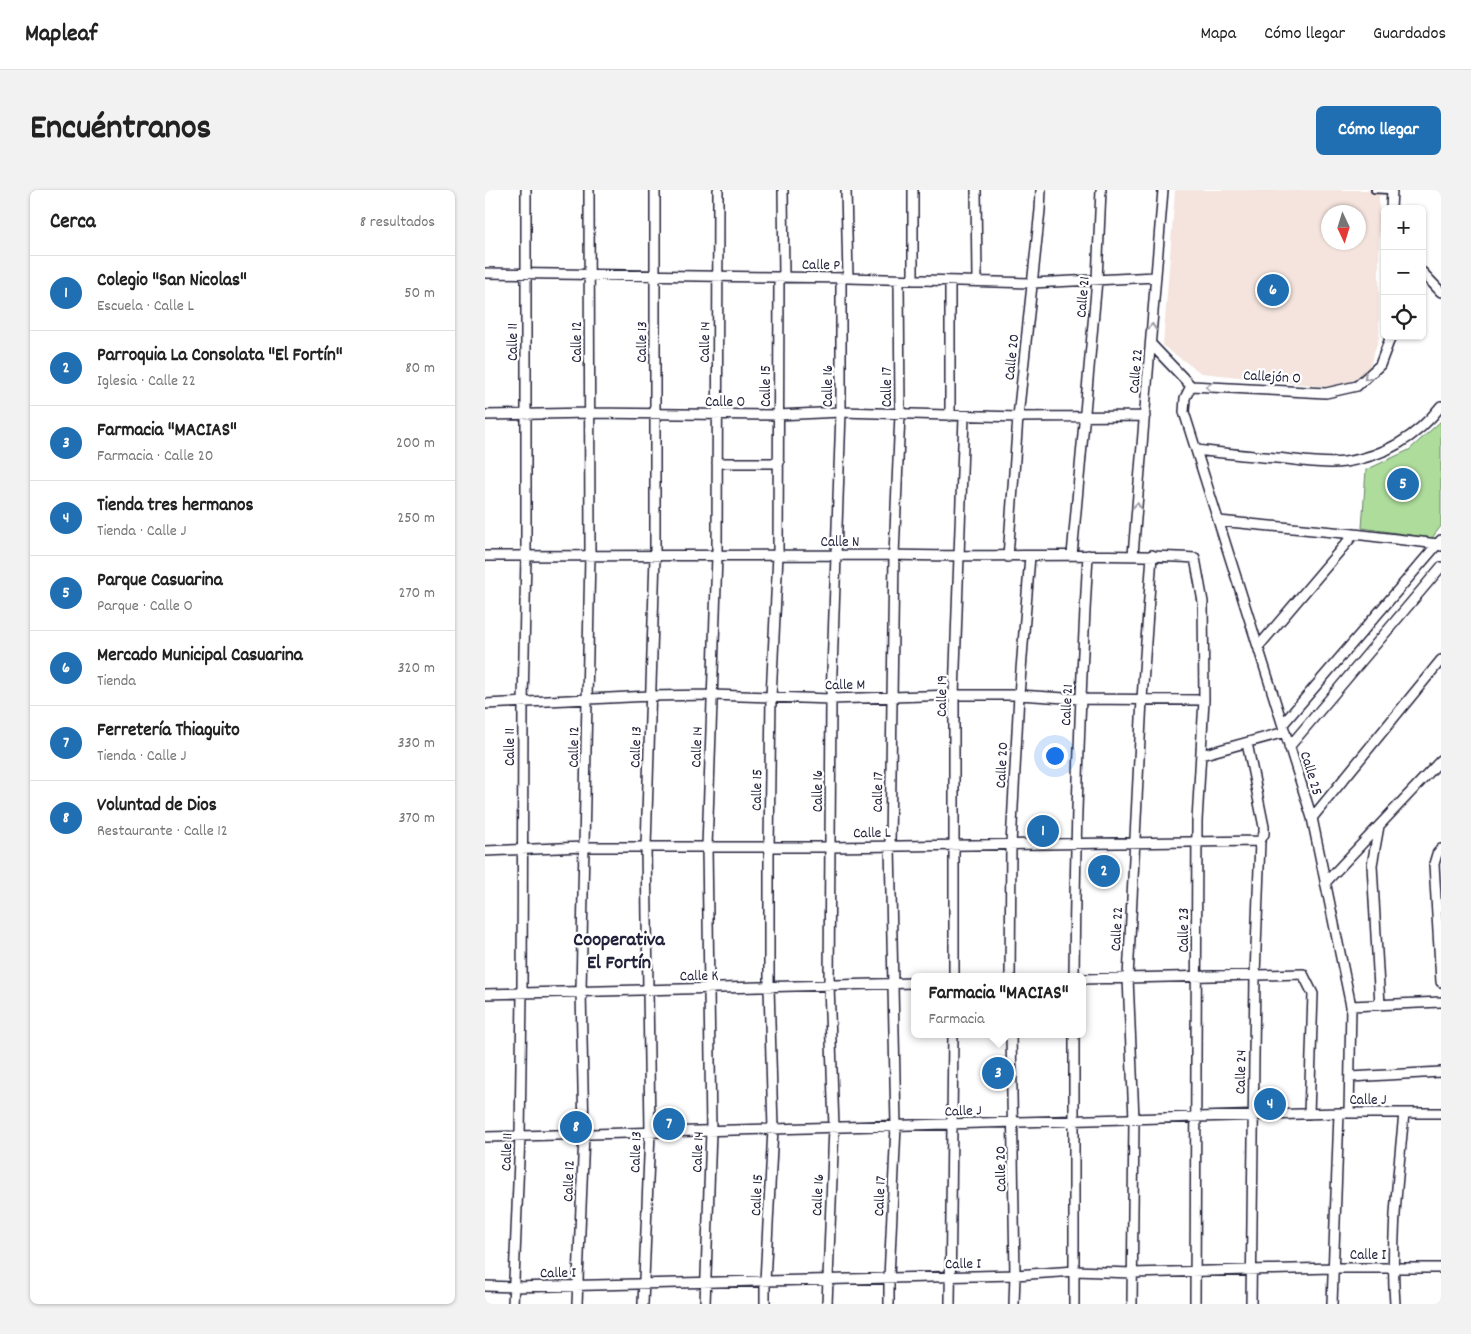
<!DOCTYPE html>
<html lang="es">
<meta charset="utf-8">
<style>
:root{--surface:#fff;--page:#f2f2f2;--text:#222;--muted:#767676;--line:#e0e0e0;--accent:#1f6fb2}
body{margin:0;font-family:Dekko,sans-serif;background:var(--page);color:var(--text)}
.controls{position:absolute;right:15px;top:15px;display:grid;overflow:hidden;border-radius:8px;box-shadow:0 1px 4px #0004}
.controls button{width:45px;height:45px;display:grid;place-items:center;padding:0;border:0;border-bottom:1px solid var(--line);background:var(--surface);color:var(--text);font:25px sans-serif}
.compass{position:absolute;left:836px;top:15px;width:45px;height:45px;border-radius:50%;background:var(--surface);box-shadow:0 1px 4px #0004;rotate:176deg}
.you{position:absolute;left:569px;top:565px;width:18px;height:18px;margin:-12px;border:4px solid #fff;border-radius:50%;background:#1a73e8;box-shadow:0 0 0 8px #1a73e833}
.badge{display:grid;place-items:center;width:32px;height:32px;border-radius:50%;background:var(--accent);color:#fff;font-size:16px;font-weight:700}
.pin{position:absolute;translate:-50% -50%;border:2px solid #fff;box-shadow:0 1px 5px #0006}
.popup{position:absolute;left:426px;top:783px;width:175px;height:65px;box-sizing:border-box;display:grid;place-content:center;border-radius:8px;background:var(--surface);filter:drop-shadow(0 1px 4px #0005);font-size:16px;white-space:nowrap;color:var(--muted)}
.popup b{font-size:19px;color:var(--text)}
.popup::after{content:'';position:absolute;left:50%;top:100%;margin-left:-10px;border:10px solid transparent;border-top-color:var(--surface)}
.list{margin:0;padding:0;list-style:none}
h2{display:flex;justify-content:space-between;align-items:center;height:65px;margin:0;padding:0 20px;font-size:21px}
h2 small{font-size:16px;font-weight:400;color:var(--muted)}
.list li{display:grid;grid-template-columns:32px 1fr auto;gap:15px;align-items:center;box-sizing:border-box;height:75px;padding:0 20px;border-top:1px solid var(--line)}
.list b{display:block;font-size:19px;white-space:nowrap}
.list p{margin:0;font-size:16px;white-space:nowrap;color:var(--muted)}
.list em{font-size:16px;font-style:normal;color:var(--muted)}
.icon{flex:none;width:28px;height:28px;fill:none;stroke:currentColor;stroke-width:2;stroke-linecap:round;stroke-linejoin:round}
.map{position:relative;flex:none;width:956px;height:1114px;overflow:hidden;border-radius:8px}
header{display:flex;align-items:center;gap:30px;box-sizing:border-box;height:70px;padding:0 25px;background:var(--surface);border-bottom:1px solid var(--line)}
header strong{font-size:24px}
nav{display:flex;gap:28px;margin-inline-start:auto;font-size:18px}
.intro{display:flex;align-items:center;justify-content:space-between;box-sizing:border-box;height:120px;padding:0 30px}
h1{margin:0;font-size:35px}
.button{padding:12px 22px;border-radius:8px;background:var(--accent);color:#fff;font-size:18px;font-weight:700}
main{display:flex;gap:30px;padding:0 30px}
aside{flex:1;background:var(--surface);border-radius:8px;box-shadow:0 1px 4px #0004}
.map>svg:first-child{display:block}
</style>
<header>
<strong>Mapleaf</strong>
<nav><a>Mapa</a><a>Cómo llegar</a><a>Guardados</a></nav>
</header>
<div class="intro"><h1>Encuéntranos</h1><a class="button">Cómo llegar</a></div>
<main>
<aside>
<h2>Cerca<small>8 resultados</small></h2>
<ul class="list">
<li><span class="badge">1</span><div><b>Colegio &quot;San Nicolas&quot;</b><p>Escuela · Calle L</p></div><em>50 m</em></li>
<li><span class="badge">2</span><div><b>Parroquia La Consolata &quot;El Fortín&quot;</b><p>Iglesia · Calle 22</p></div><em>80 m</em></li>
<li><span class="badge">3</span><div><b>Farmacia &quot;MACIAS&quot;</b><p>Farmacia · Calle 20</p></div><em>200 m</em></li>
<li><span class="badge">4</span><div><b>Tienda tres hermanos</b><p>Tienda · Calle J</p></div><em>250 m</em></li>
<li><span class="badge">5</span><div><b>Parque Casuarina</b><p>Parque · Calle O</p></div><em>270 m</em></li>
<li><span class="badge">6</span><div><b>Mercado Municipal Casuarina</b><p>Tienda</p></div><em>320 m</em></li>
<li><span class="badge">7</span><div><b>Ferretería Thiaguito</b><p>Tienda · Calle J</p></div><em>330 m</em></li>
<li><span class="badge">8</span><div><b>Voluntad de Dios</b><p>Restaurante · Calle 12</p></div><em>370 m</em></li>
</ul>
</aside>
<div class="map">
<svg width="956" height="1114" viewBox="0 0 956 1114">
<rect width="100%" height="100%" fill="#fff"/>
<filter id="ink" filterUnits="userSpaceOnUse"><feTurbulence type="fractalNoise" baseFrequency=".02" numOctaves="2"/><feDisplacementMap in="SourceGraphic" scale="10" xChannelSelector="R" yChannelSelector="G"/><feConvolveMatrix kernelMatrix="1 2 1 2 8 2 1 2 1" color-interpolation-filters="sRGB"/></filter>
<g filter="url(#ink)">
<path fill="#f4e4dd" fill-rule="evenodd" d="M690 0H894V148L884 178 865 193 845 197 716 183 678 156ZM844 22H874V52H844Z"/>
<path fill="#addc9b" stroke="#687f6b" d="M956 231V336L947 348 877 338 881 280 924 260Z"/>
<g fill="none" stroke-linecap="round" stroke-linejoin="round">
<g stroke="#22223b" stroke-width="8">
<path id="service" d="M889 0 907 1"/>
</g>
<g stroke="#22223b" stroke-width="12">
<path id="minor" d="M298 0 299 87
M361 0 363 88
M428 0V90
M491 0 492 90
M906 19 907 0
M937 82 956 102
M0 83 363 88 547 93 671 87
M465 91V226
M666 154 706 196
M706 196 700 208 699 222 827 628 866 816 864 923
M706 196 841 203 872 196 895 175 906 146
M0 225 105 223 293 225 356 222 533 227 660 226
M712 260C738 263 765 266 791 268 814 270 838 275 860 272 900 266 931 248 956 216
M232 273H294
M734 331 869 344 953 354 956 356
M587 365 612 90 616 0
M648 365 678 0
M0 366 409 365C510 368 610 362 710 368L718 412 719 510 712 631 710 1114
M523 367 533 227 555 20 556 0
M773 457 869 344
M0 514 165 506 227 505 346 509 469 505H534L595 509 719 510
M798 534 956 350
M762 553 779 637V644L775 651
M804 557 956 377
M716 565 800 542
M827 628 956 470
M894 636 887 675 895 815
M956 659 952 664 949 674 956 792
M0 661 99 657H345L775 651
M840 693 956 570
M469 787V505L479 227
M525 787 526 654 534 505 545 366
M589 787C590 646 595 506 603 365
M597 789 818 784 828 804 824 924
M0 804 429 793
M866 816 956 812
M526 844 530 1085 529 1114
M589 844V1114
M865 887 956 882
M0 947 854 923H956
M0 1096 29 1097 530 1085 590 1081 647 1083 848 1078H956
M28 1114 35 946 37 803 38 513 41 365V0
M92 1114 99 944 96 801 105 365 104 0
M158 1114 165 942 161 657 170 366V0
M220 1114 226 941 222 657 232 366 233 0
M280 1114V1091L288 939 284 797V657L286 507 293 365 294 87
M342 1114 349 937 344 795 346 509 356 222V88
M404 1114V1088L411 936 405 656 409 365 415 224 414 90
M465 1114 468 844
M647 1114 649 929 643 788 657 509 667 365
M766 1114 770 785 775 651
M847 1114 854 923
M910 1114C905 1050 913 987 919 923"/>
</g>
<use href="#service" stroke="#fff" stroke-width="4.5"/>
<use href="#minor" stroke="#fff" stroke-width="9"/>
</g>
<defs><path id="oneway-chevron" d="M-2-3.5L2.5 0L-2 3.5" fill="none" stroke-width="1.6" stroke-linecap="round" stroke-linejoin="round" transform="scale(1.25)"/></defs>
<g stroke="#9c9ca7">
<use href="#oneway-chevron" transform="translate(667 137) rotate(-85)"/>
<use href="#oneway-chevron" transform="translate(882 187) rotate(137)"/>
<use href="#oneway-chevron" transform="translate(724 197) rotate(-177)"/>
<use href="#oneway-chevron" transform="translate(652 316) rotate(-85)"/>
</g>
</g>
<g text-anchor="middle" stroke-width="4.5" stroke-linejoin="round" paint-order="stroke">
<g font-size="15" fill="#22223b" stroke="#fff">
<text transform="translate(336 74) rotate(1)" y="5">Calle P</text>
<text transform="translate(597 107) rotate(-85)" y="5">Calle 21</text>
<text transform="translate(27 152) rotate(-90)" y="5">Calle 11</text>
<text transform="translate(91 152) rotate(-90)" y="5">Calle 12</text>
<text transform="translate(156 152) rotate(-89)" y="5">Calle 13</text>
<text transform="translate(219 152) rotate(-89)" y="5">Calle 14</text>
<text transform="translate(526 167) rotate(-84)" y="5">Calle 20</text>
<text transform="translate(650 181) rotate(-85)" y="5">Calle 22</text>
<text transform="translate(787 186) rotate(3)" y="5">Callejón O</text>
<text transform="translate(280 196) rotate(-90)" y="5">Calle 15</text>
<text transform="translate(342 196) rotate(-90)" y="5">Calle 16</text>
<text transform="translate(401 197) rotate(-90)" y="5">Calle 17</text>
<text x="240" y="216">Calle O</text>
<text x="355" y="356">Calle N</text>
<text transform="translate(360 494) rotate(-1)" y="5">Calle M</text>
<text transform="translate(456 506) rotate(-89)" y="5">Calle 19</text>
<text transform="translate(581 515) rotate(-87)" y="5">Calle 21</text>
<text transform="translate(24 557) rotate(-90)" y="5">Calle 11</text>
<text transform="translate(88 557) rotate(-89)" y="5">Calle 12</text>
<text transform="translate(150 557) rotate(-88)" y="5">Calle 13</text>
<text transform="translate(211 557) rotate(-88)" y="5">Calle 14</text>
<text transform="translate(516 575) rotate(-87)" y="5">Calle 20</text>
<text transform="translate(827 583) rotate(73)" y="5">Calle 25</text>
<text transform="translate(271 600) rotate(-89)" y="5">Calle 15</text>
<text transform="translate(332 601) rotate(-90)" y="5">Calle 16</text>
<text transform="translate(392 602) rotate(-89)" y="5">Calle 17</text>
<text transform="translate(387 642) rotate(-1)" y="5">Calle L</text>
<text transform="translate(631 739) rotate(-87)" y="5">Calle 22</text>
<text transform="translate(698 740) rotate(-90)" y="5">Calle 23</text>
<text transform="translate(214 785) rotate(-1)" y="5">Calle K</text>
<text transform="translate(755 882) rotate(-89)" y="5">Calle 24</text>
<text x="883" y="914">Calle J</text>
<text transform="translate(478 920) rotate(-2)" y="5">Calle J</text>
<text transform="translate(21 962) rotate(-88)" y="5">Calle 11</text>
<text transform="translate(150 962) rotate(-88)" y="5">Calle 13</text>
<text transform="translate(212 962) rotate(-88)" y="5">Calle 14</text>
<text transform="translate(515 979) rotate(-91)" y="5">Calle 20</text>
<text transform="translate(83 991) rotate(-88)" y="5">Calle 12</text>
<text transform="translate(271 1005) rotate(-87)" y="5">Calle 15</text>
<text transform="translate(332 1005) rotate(-87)" y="5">Calle 16</text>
<text transform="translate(394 1006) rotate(-87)" y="5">Calle 17</text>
<text x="883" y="1069">Calle I</text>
<text transform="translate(478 1073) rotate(-1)" y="5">Calle I</text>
<text transform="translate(73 1082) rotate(-1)" y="5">Calle I</text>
</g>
<g font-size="20" font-weight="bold" fill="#22223b" stroke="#fff">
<text x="134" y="755">Cooperativa<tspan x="134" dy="23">El Fortín</tspan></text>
</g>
</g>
</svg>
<div class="controls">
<button>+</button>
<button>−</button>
<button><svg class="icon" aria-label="locate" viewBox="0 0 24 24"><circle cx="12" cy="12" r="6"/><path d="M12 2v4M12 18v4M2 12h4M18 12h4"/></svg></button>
</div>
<svg class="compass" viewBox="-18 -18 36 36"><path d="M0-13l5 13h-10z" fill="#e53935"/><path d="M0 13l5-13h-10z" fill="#767676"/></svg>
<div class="you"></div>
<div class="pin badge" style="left:558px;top:641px">1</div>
<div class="pin badge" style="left:619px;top:681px">2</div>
<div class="pin badge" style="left:513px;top:883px">3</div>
<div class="popup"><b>Farmacia &quot;MACIAS&quot;</b>Farmacia</div>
<div class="pin badge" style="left:785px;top:914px">4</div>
<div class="pin badge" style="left:918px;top:294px">5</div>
<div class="pin badge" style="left:788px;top:100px">6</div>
<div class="pin badge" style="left:184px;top:934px">7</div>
<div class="pin badge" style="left:91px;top:937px">8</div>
</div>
</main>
